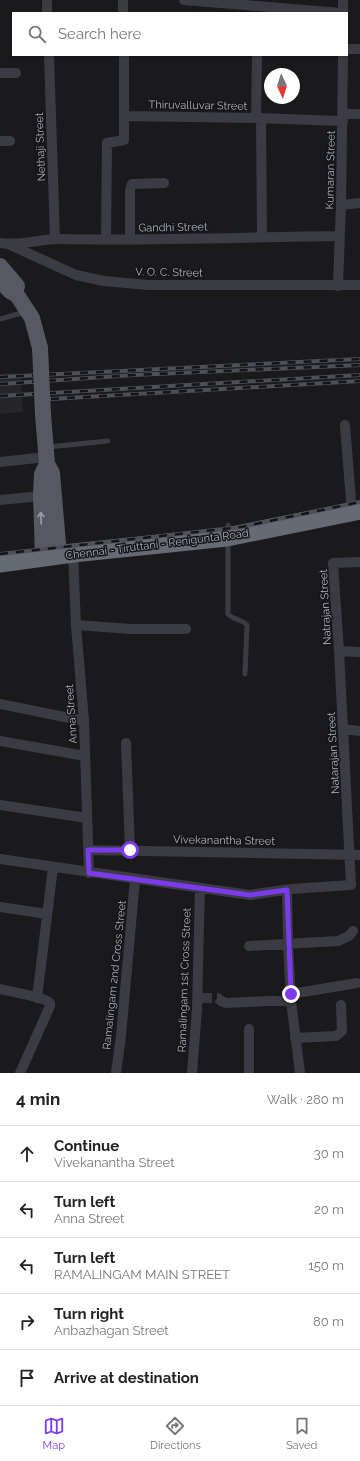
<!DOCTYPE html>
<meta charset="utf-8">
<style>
:root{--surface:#fff;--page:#f2f2f2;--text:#222;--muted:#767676;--line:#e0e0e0;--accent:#7c3aed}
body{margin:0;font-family:Raleway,sans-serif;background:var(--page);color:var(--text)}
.compass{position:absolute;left:264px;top:68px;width:36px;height:36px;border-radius:50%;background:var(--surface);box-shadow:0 1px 3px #0004;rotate:176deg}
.stop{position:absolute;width:12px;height:12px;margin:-9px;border:3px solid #7c3aed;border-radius:50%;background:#fff}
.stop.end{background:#7c3aed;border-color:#fff;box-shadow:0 1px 4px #0008}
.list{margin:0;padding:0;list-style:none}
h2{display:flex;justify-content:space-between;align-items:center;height:52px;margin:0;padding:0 16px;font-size:17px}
h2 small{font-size:13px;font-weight:400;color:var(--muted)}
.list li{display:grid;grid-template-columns:26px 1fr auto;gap:12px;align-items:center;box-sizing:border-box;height:56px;padding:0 16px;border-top:1px solid var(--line)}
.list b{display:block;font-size:15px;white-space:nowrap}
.list p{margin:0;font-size:13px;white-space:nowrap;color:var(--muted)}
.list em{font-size:13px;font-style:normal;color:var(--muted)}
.icon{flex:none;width:22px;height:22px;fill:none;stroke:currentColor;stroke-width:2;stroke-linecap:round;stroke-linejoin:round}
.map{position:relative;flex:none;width:360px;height:1073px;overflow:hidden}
.search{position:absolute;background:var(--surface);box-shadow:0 1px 3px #0004;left:12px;right:12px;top:12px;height:44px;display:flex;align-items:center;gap:10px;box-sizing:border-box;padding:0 14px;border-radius:0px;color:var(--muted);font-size:15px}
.sheet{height:332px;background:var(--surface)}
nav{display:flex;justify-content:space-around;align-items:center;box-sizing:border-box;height:56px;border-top:1px solid var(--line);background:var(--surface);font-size:11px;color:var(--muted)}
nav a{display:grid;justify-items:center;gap:2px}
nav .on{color:var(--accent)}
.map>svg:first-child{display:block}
</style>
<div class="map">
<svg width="360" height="1073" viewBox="0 0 360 1073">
<rect width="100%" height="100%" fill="#1a1a1d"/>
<path fill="#26262a" d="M0 374H21L23 412 0 414Z"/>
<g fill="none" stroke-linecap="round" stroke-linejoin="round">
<path stroke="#37383d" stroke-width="10" stroke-dasharray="10 5" stroke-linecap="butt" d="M202 998H218L221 1001"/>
<path stroke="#3b3c43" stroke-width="5" d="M0 319 25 312
M48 447 108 441
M228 525V614C233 620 242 619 247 625L245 674"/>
<path stroke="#3b3c43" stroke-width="10" d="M47 0V13
M123 0V13
M184 0 341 13
M343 13V0
M347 49H360
M49 55 55 239
M0 73H16
M343 114H360
M125 116 256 118 343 121
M256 118 257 55
M261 118 262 237
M0 141H10
M341 205 360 203
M106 240 107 143 124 140V55
M130 240V190L132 184 164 183
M0 243C20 246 40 239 60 239 153 241 247 237 340 236
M8 244 76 275 104 281 148 285H360
M338 286 341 205 343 55
M345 425 351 501
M0 462 46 457
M0 500 41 496
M73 553 76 625 84 721 89 873
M76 625 131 629H186
M339 651 360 652
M0 704 84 721
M343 729 360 731
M0 741 85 756
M126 743 130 850
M0 805 87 818
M88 850 360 855
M0 859 250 895 291 889 351 885 339 651 333 563 360 562
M287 890 288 943 291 1001 300 1073
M0 907 47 914
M249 946 338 941 349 936 353 931
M0 989C11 992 42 996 50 1003V1006L20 1073
M291 994 357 983
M37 998 53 867
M221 1001 226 1003 268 1001H291
M295 1038 336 1036 342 1031 341 1005
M116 1073 121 1036 135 879
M192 1073 197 1009 200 888
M249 1073V1029"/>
<path stroke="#565962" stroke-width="16" d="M0 266 17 286
M0 280 10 291 17 295 32 318 40 348
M43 414 47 464 52 473 59 555
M43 557 41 496 42 474 47 464"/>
<path stroke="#666a74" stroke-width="19" d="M0 563 73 553 227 537 360 510"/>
<g stroke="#4e5058" stroke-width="4">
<path id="rail" d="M0 377 360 359
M0 384 134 375 360 365
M0 396 360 375
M51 399 360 381
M0 554 241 527 360 502"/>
</g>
<use href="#rail" stroke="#151518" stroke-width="2.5" stroke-dasharray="8" stroke-linecap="butt"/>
<path stroke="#565962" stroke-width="16" d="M40 348 43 414"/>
</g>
<defs><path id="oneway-shaft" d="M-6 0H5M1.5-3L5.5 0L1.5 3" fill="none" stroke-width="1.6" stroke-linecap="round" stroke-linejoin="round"/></defs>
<use stroke="#9b9fac" href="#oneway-shaft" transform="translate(41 518) rotate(-92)"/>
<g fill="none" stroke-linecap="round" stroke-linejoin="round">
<path stroke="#7c3aed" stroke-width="5" d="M130 850H88L89 873 250 895 287 890 291 994"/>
</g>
<g text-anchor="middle" stroke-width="3" stroke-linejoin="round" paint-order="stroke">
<g font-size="11" fill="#acb1be" stroke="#151518">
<text transform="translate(198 105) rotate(1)" y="4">Thiruvalluvar Street</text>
<text transform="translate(40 147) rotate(-92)" y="4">Nethaji Street</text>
<text transform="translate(330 170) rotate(-89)" y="4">Kumaran Street</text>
<text transform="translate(173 227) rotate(-1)" y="4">Gandhi Street</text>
<text transform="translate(169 272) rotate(1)" y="4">V. O. C. Street</text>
<text transform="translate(157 544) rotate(-7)" y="4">Chennai - Tiruttani - Renigunta Road</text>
<text transform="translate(325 607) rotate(-93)" y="4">Natrajan Street</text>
<text transform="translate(71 714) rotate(-94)" y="4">Anna Street</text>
<text transform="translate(333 753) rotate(-93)" y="4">Natarajan Street</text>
<text transform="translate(224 840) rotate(1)" y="4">Vivekanantha Street</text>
<text transform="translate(114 975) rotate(-84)" y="4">Ramalingam 2nd Cross Street</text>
<text transform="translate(184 980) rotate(-88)" y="4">Ramalingam 1st Cross Street</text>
</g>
</g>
</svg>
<svg class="compass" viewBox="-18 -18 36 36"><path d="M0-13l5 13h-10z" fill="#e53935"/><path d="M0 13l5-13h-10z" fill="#767676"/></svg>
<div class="stop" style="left:130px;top:850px"></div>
<div class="stop end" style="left:291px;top:994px"></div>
<div class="search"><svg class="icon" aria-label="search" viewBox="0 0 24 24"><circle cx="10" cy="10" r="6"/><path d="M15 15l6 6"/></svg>Search here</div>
</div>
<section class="sheet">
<h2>4 min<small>Walk · 280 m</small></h2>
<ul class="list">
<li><svg class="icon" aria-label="ahead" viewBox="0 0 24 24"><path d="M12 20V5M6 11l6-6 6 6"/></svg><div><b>Continue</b><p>Vivekanantha Street</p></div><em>30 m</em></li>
<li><svg class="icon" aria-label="left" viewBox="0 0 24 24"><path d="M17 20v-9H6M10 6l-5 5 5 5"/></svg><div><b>Turn left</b><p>Anna Street</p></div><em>20 m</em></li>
<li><svg class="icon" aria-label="left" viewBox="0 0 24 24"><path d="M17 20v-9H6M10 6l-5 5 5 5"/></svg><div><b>Turn left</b><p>RAMALINGAM MAIN STREET</p></div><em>150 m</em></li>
<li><svg class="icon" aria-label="right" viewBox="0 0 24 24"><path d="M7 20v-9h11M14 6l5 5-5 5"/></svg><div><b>Turn right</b><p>Anbazhagan Street</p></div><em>80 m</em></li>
<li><svg class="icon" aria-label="arrive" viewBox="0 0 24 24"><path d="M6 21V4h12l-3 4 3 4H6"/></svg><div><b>Arrive at destination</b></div></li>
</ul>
</section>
<nav>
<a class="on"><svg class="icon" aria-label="map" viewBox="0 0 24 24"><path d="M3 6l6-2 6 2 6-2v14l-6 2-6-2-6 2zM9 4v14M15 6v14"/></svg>Map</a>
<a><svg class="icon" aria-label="directions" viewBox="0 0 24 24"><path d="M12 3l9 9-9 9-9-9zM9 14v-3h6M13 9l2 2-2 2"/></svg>Directions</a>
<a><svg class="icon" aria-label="saved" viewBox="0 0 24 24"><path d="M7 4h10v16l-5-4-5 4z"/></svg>Saved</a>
</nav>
